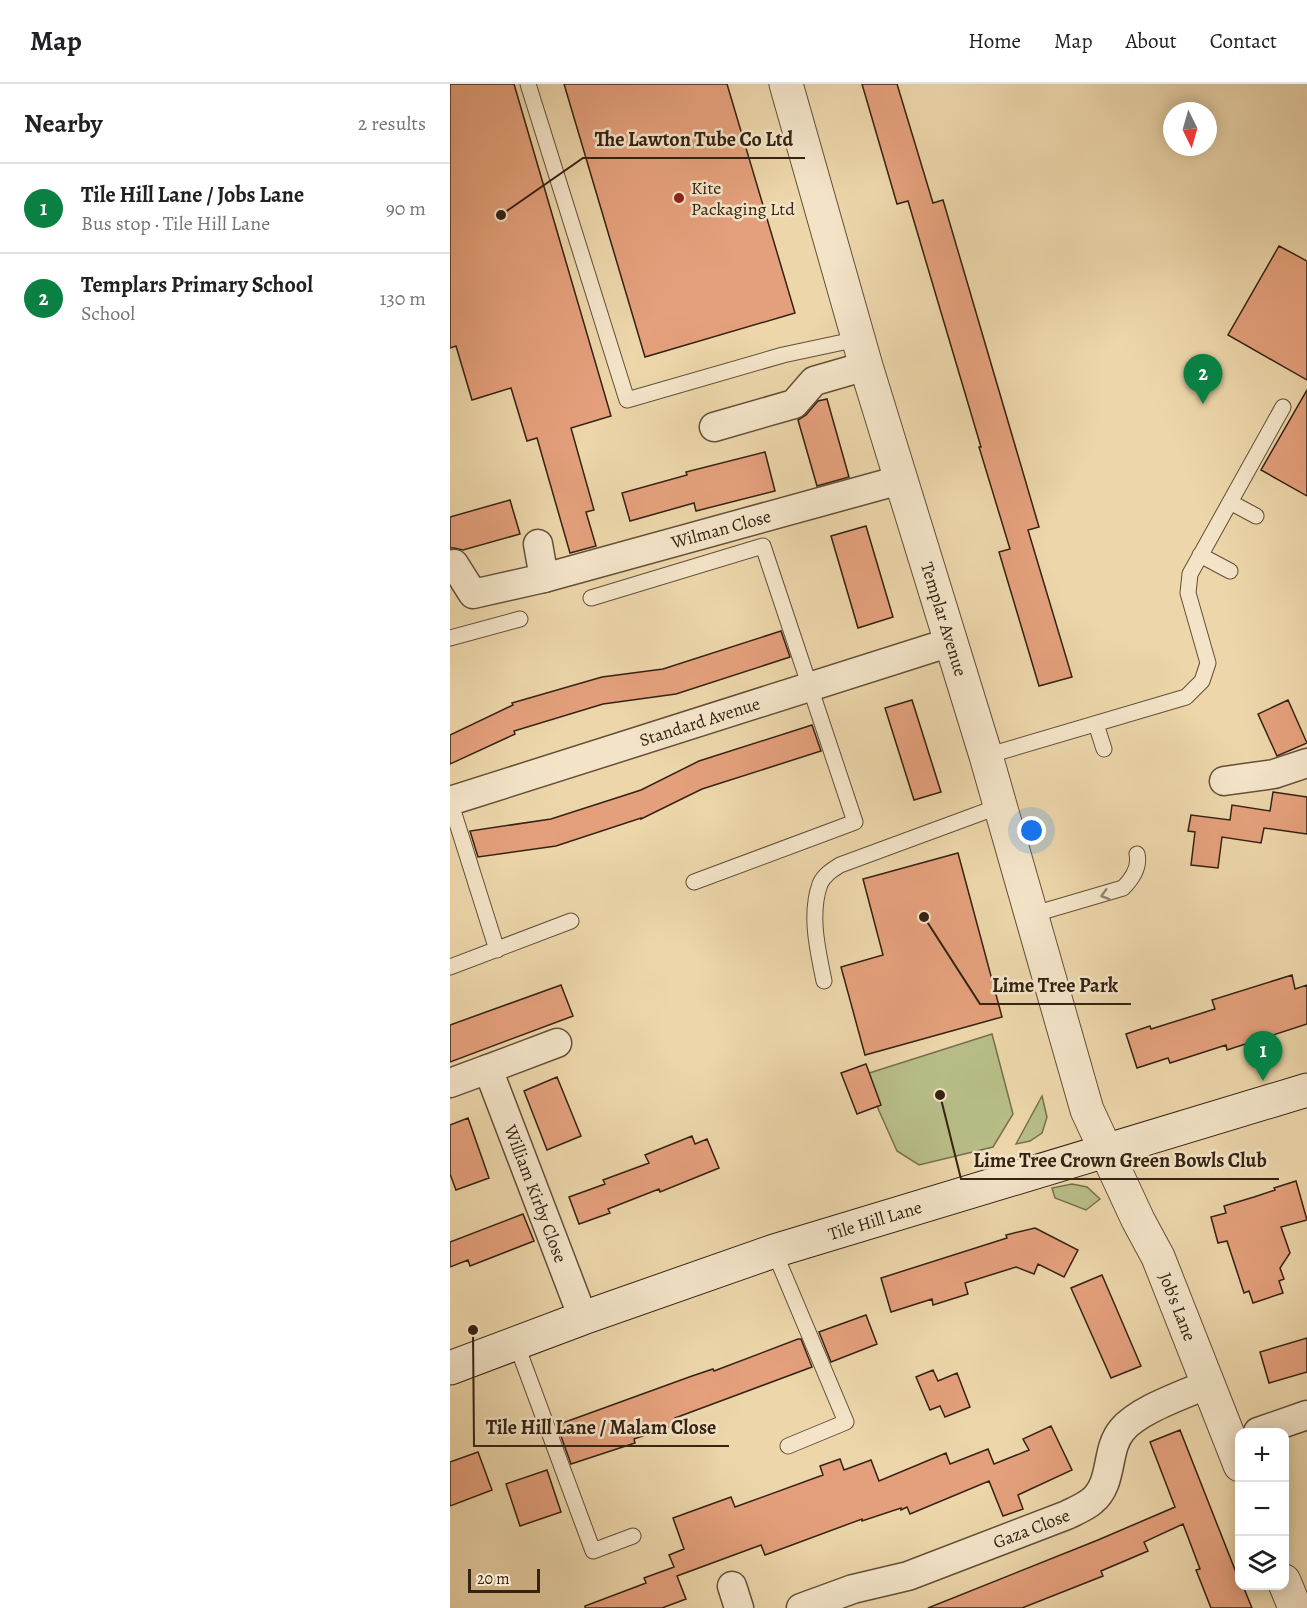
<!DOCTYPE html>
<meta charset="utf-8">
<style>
:root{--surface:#fff;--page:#f6f6f6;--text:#202124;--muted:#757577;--line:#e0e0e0;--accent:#0b8043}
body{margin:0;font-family:Alegreya,serif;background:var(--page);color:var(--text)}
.controls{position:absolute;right:18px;bottom:18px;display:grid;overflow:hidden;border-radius:12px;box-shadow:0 3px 15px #0003}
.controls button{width:54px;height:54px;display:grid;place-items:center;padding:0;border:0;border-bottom:2px solid var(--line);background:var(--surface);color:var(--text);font:30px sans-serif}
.compass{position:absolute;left:713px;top:18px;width:54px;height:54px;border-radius:50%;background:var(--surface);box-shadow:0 3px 15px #0003;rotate:175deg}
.scale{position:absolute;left:18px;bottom:15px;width:72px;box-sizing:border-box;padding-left:6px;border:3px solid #352212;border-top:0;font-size:16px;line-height:21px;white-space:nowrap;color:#352212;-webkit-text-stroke:4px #f3e4c8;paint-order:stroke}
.you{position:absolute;left:582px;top:747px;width:21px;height:21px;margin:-15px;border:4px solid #fff;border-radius:50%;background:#1a73e8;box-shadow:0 0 0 9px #1a73e833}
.badge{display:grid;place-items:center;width:39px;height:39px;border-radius:50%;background:var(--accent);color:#fff;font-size:20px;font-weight:700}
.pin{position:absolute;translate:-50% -50px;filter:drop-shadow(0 2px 3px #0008)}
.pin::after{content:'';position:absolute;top:32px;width:21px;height:18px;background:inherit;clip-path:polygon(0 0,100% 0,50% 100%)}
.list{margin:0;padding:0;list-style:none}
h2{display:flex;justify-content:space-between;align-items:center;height:78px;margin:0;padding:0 24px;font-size:26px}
h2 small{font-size:20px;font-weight:400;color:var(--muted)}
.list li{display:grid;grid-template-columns:39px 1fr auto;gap:18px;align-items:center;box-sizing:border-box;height:90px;padding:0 24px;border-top:2px solid var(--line)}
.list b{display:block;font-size:22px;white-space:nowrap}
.list p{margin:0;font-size:20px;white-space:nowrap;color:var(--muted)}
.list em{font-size:20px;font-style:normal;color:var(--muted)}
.icon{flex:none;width:33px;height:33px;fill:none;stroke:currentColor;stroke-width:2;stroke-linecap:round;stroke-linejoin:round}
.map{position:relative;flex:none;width:857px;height:1524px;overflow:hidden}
header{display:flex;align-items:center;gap:36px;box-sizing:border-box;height:84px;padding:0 30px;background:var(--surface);border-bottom:2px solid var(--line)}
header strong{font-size:28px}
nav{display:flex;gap:33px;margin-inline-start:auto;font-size:21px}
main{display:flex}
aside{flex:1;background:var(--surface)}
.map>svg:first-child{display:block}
</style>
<header>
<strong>Map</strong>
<nav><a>Home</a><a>Map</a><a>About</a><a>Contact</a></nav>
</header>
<main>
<aside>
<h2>Nearby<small>2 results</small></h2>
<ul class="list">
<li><span class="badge">1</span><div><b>Tile Hill Lane / Jobs Lane</b><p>Bus stop · Tile Hill Lane</p></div><em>90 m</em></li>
<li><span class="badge">2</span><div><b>Templars Primary School</b><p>School</p></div><em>130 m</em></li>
</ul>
</aside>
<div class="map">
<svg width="857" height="1524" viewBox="0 0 857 1524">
<rect width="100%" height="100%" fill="#ecd6aa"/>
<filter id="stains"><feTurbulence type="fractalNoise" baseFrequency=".00333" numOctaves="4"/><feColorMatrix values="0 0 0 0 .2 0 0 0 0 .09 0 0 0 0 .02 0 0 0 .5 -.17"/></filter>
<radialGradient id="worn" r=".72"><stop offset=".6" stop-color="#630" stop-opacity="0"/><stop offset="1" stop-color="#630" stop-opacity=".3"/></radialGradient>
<path fill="#b8be88" stroke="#76704d" stroke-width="1.5" d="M542 950 563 1030 543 1063 469 1081 447 1067 413 991Z
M592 1012 597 1033 592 1049 580 1057 566 1060Z
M622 1100 637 1103 650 1115 636 1126 605 1114 602 1104Z"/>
<path fill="#e4a07c" stroke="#352212" stroke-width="1.5" d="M0 0H64L161 332 121 344 144 426 136 428 146 462 120 469 87 354 77 357 61 304 22 316 6 262 0 264Z
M114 0H277L345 229 195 273Z
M412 0H447L483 119 493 116 589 443 578 446 622 593 589 602 549 468 560 465 529 363H531L458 117 447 120Z
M829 162 857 177V296L778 251Z
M857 306V412L811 386Z
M377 315 399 393 367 402 348 336 356 331 368 317Z
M315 368 325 407 246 427 244 419 180 437 172 409 237 391 236 388Z
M60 416 70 450 13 466 4 464H0V433Z
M416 442 443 533 408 544 381 452Z
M331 547 340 573 226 610 153 620 64 647 65 650 0 680V651L63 621 62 619 152 593 213 585Z
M462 616 491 708 464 716 435 624Z
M838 616 857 659 827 672 808 630Z
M362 641 371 667 252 705 191 735V734L106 762 28 773 20 747 101 735 191 706 249 677Z
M823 708 857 713V750L814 744 811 759 772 753 768 784 741 781 745 748 738 747 741 731 780 736 782 721 820 727Z
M508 769 552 933 415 971 391 883 433 871 413 795Z
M842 891 845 905 857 901V940L777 966 776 961 720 979 718 974 687 984 676 950 700 942 701 945 765 925 762 916Z
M111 901 123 932 0 978V941Z
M416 980 431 1021 407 1030 391 989Z
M107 993 131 1052 97 1066 74 1007Z
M18 1034 39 1094 6 1106 0 1090V1041Z
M242 1052 245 1060 257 1055 269 1084 210 1108 209 1105 158 1125 160 1129 129 1140 119 1113 155 1100 153 1096 199 1079 195 1071Z
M846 1097 857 1136 831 1143 840 1169 830 1184 834 1195 829 1197 833 1209 803 1219 799 1207 794 1209 777 1157 768 1159 761 1133 776 1129 774 1122 804 1113 825 1106 824 1104Z
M73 1130 84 1157 20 1182 18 1176 0 1183V1158Z
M585 1144 628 1166 614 1193 588 1180 584 1190 566 1183 515 1199 518 1210 483 1221 482 1215 441 1228 431 1194 557 1154 556 1151Z
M652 1191 691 1282 661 1294 621 1204Z
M416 1231 427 1260 381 1278 369 1248Z
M857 1254V1288L819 1299 810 1268Z
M348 1255H351L362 1283 225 1334 227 1340 184 1355 185 1359 121 1380 107 1341 242 1292 263 1285 264 1287Z
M483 1286 488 1297 507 1289 520 1323 495 1333 490 1322 480 1326 466 1293Z
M601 1342 622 1386 568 1411 573 1425 553 1432 539 1397 460 1430 457 1423 451 1426V1424L412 1437V1435L315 1471 311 1461 227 1492 236 1515 212 1524H135V1522L196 1499 194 1494 224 1483 219 1471 234 1465 223 1434 281 1413 285 1423 373 1391 370 1382 390 1375 394 1386 421 1376 429 1397 496 1369 500 1380 538 1365 544 1380 579 1366 573 1355Z
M730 1346 789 1496V1502H793L802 1524H761L746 1486 750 1485 733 1440 694 1458 698 1467 651 1487 653 1492 572 1524H478L648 1456 725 1423 700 1358Z
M28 1368 42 1406 0 1422V1378Z
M97 1386 111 1428 70 1442 56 1400Z"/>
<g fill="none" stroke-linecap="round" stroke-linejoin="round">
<g stroke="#634f38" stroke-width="17">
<path id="service" d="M78 0 177 316 333 271 408 255
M780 418 806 432
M750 471 780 487
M141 514 313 462 405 738 244 798
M0 554 70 535
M646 640 654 665
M536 672 736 613 752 597 758 579 738 509 740 490 833 323
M0 717 47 866
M581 831 673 804C682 795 690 783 687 770
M0 883 121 837
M374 897C368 867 359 831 370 800 374 791 382 786 390 781L550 722
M324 1167 396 1338 338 1362
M66 1259 143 1467 183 1452"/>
</g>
<g stroke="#634f38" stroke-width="31">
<g id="minor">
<path d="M264 343 344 320 364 297 416 282"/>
<path d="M88 460 94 494"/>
<path id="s1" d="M4 480 23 510 94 494 450 396"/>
<path d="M774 697 824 690 857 679"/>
<path id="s2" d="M0 717 501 558"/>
<path d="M38 985 107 959"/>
<path id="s3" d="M0 999 38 985 133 1234"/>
<path d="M808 1348 857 1331"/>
<path d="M282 1502 289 1524"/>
<path id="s4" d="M351 1524 403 1505 458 1492 617 1431C625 1427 635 1423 642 1417 664 1399 655 1366 672 1346 688 1326 733 1311 758 1300"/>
</g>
</g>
<g stroke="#634f38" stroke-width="35">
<g id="tertiary">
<path id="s5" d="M336 0 416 282 536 672 637 1026 688 1136 708 1173 790 1381"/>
<path d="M834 1497 845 1524"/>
</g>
</g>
<g stroke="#352212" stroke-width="35">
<g id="secondary">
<path id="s6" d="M0 1284 133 1234 324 1167 857 1006"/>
</g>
</g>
<use href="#service" stroke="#f3e4c8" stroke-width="15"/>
<use href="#minor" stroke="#f3e4c8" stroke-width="28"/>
<use href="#tertiary" stroke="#f3e4c8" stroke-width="33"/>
<use href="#secondary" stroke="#f3e4c8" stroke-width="33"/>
</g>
<defs><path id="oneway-chevron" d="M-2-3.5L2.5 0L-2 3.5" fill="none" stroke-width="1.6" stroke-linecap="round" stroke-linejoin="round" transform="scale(1.5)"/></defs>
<use stroke="#94836d" href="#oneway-chevron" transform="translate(655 811) rotate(164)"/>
<circle fill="#8f2418" stroke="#f3e4c8" stroke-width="2" cx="229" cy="114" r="6"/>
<g text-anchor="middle" stroke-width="5" stroke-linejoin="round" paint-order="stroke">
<g font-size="18" fill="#352212" stroke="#f3e4c8" text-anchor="start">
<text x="241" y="110">Kite<tspan x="241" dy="21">Packaging Ltd</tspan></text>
</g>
<g font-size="18" fill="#352212" stroke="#f3e4c8">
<text dy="6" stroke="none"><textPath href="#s1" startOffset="292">Wilman Close</textPath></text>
<text dy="6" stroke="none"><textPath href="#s5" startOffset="558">Templar Avenue</textPath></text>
<text dy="6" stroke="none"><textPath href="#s2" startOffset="262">Standard Avenue</textPath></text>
<text dy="6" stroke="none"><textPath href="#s3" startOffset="174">William Kirby Close</textPath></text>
<text dy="6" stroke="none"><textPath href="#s6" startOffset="450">Tile Hill Lane</textPath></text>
<text dy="6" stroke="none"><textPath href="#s5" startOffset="1286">Job's Lane</textPath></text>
<text dy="6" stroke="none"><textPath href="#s4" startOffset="244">Gaza Close</textPath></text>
</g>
</g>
<path fill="none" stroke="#352212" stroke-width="2" d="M51 131L133 74H355M474 833L530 920H681M490 1011L511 1095H829M23 1246L24 1362H279"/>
<g fill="#352212" stroke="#f3e4c8" stroke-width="2">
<circle cx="51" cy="131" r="6"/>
<circle cx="474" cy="833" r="6"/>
<circle cx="490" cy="1011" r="6"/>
<circle cx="23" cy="1246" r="6"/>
</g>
<g font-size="20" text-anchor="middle" font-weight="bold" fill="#352212" stroke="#f3e4c8" stroke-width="5" stroke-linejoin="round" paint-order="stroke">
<text x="244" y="62">The Lawton Tube Co Ltd</text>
<text x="605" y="908">Lime Tree Park</text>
<text x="670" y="1083">Lime Tree Crown Green Bowls Club</text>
<text x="151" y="1350">Tile Hill Lane / Malam Close</text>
</g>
<rect width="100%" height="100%" filter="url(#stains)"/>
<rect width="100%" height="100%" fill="url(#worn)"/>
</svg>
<div class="controls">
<button>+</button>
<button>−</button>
<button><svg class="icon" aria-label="layers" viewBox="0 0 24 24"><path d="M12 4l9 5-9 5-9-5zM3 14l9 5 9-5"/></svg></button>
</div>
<svg class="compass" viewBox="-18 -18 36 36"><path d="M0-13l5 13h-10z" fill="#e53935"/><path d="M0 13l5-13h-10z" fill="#757577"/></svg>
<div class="scale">20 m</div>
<div class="you"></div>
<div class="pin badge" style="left:813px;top:997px">1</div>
<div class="pin badge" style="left:753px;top:320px">2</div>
</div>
</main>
